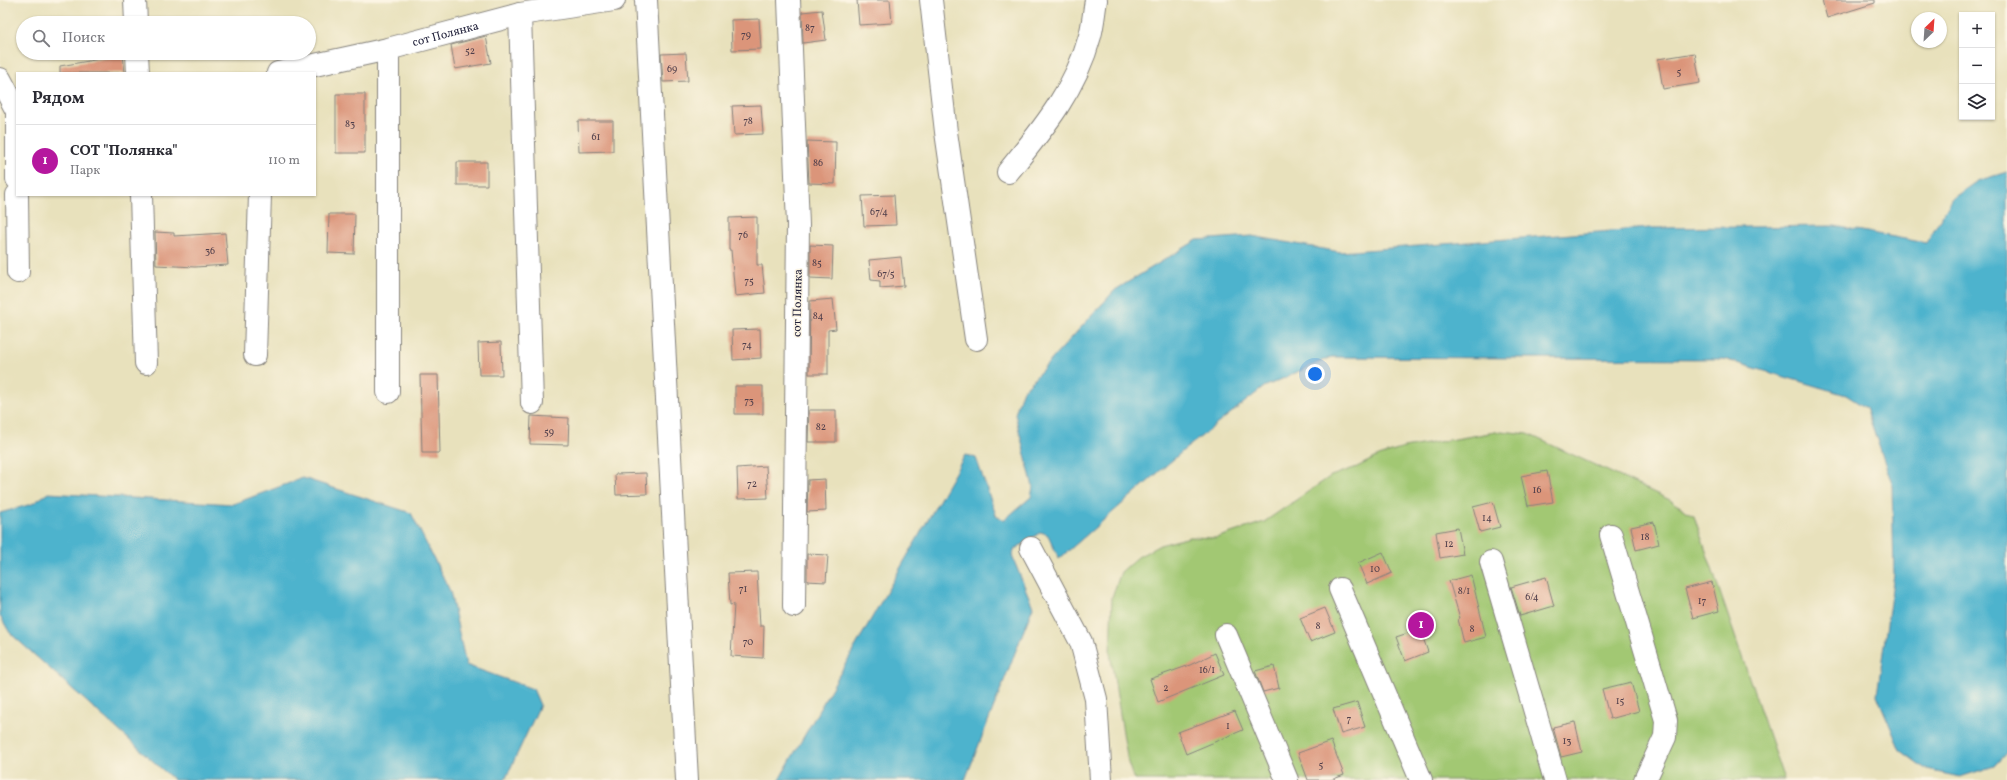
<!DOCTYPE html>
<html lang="ru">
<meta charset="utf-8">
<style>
:root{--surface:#fff;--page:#f7f7f7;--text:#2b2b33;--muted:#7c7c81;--line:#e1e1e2;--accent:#b5179e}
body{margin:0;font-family:Vollkorn,serif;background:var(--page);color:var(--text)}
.controls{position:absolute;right:12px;top:12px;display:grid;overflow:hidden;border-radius:0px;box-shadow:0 1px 3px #0004}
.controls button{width:36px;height:36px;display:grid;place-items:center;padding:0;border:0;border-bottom:1px solid var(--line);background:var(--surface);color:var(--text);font:20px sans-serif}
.compass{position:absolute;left:1911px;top:12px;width:36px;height:36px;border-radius:50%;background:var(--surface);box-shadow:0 1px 3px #0004;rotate:25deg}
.you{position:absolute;left:1315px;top:374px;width:14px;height:14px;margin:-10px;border:3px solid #fff;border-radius:50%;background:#1a73e8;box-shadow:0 0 0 6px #1a73e833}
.badge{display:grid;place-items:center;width:26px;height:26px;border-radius:50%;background:var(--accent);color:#fff;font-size:13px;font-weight:700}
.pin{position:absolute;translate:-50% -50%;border:2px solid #fff;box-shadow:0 1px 4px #0006}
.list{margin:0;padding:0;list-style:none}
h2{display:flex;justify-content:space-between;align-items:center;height:52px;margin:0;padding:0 16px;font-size:17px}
h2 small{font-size:13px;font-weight:400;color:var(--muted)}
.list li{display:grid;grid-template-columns:26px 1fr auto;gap:12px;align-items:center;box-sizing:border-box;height:72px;padding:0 16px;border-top:1px solid var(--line)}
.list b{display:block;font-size:15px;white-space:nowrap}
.list p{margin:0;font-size:13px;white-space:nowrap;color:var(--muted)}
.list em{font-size:13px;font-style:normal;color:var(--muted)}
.icon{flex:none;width:22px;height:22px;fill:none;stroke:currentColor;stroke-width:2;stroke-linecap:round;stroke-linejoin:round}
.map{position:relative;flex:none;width:2007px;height:780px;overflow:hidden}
.search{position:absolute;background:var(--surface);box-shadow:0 1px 3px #0004;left:16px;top:16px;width:300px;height:44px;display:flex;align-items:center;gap:10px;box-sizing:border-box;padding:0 14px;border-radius:22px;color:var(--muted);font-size:15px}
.panel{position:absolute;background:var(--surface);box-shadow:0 1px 3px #0004;left:16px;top:72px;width:300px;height:124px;border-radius:0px}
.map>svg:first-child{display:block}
</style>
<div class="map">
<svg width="2007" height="780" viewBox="0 0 2007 780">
<rect width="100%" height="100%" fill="#fcf5e5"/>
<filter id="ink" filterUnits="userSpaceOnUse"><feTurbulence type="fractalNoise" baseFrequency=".025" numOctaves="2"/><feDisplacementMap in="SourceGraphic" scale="8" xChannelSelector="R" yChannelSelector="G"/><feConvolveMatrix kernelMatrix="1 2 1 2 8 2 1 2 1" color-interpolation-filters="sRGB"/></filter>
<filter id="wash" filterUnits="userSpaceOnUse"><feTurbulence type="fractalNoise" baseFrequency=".012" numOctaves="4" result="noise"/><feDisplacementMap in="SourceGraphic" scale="16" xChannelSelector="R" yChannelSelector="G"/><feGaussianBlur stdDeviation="0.9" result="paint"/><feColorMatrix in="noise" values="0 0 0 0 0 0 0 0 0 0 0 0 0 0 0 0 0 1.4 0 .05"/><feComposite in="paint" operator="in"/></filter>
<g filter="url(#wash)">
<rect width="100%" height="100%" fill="#e8e1bc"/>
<path fill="#a2c873" stroke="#627557" d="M1501 431 1528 434 1670 500 1694 516 1784 780H1134L1128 763 1110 653 1112 597 1121 572 1138 557 1160 545 1190 537 1216 538 1264 522 1331 476 1357 467 1379 456 1404 448Z"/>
<path fill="#4eb3cd" stroke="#386a84" d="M2007 172V752L1994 766 1960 777 1927 770 1900 750 1877 695 1894 574 1892 484 1866 408 1846 395 1724 359 1331 357 1264 387 1184 450 1059 559 1048 535 1041 532 1015 549 1012 556 1033 607 965 780H779L965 455 976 458 996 515 1004 520 1031 497 1033 487 1015 414 1022 392 1115 290 1197 240 1252 236 1340 252 1650 228 1835 226 1926 243 1953 198 1977 181Z
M303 478 411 513 450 591 466 665 533 689 540 705 505 780H174L10 633 0 616V513L32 504 48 493 233 504Z"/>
<g id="blocks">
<path fill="#db957a" d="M857 0H890L892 23 859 25Z
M1822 0H1875V3L1827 18Z
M822 10 826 40 803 43 802 12Z
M759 19 761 49 732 50 731 20Z
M486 36 491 63 455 69 451 45Z
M686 53 688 81 663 82 661 54Z
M1695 53 1700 83 1663 89 1658 59Z
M123 55 125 73H60V66Z
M336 94H365V153H336Z
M761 105 763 134 734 135 732 106Z
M578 121H613V151L579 152Z
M807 141 836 142 835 184 809 183Z
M457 162H487V185H457Z
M894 195 896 225 864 226 862 196Z
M329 214H355L354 254 328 253Z
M757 217V265H762L765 293 735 296 731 250H729V218Z
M155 232 174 233V236L225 233 228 265 195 267 156 265Z
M810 245 833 246 832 279 810 278Z
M901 257 904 286 880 288V281L871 280 869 260Z
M833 299 836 329 828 330V374H809L810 301Z
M760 329 761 358 733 360 732 330Z
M501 342 502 375H479L478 343Z
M420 375H438L440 453H422Z
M735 386H763V414H735Z
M809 410H836V442H808Z
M531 416 569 418 568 445 530 444Z
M766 466 768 498 738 499 737 468Z
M1547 471 1553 502 1528 506 1521 476Z
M646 473 647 494 616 495 615 474Z
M825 479 826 511 807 512 808 480Z
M1493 502 1500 527 1480 532 1473 507Z
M1654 522 1659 544 1636 550 1631 527Z
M1458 528 1463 554 1440 558 1436 532Z
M1383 552 1392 573 1367 584 1358 563Z
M807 554 828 555 826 582 807 581Z
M757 572 760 626H764L763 658 731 656 734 604 730 605 728 573Z
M1471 575 1486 637 1464 643 1458 619 1460 618 1449 581Z
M1546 577 1554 606 1520 616 1511 587Z
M1712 582 1719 611 1693 618 1685 589Z
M1325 608 1335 632 1310 642 1300 618Z
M1420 629 1428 652 1405 661 1396 637Z
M1215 653 1224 675 1158 702 1150 679 1190 665Z
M1274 666 1279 688 1263 692 1255 671Z
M1631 682 1639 711 1610 719 1602 689Z
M1357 702 1365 727 1341 734 1333 709Z
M1235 711 1243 730 1186 754 1178 732Z
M1575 722 1582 752 1561 757 1553 727Z
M1331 741 1344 775 1331 780H1308L1298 753Z"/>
</g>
</g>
<g filter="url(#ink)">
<use href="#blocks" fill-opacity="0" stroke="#85827c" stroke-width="1"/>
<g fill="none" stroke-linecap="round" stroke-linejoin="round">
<g stroke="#85827c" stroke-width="24">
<g id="minor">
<path d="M135 0 136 23"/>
<path d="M646 0 687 780"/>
<path d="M789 0 798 225 794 606"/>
<path d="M931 0 946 132 976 339"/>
<path d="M520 14 532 403"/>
<path d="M137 53 138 73"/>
<path id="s1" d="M278 73 388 49 520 14 614 0"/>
<path d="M0 79 17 111V179"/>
<path d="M1008 172C1042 130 1076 89 1090 36 1093 25 1094 12 1096 0"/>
<path d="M17 195 18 272"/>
<path d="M141 195 146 363"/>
<path d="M255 355 260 195"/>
<path d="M388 392V49"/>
<path d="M1611 535 1666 720 1665 737 1645 780"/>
<path d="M1031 548 1081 642 1096 699 1101 780"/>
<path d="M1491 562 1555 780"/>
<path d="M1340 589 1421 780"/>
<path d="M1226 635 1287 780"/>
</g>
</g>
<use href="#minor" stroke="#fff" stroke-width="22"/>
</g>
</g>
<g text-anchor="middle" stroke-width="3" stroke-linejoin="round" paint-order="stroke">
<g font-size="10" fill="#503f4b">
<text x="810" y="31">87</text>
<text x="746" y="38">79</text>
<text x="470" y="54">52</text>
<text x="672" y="72">69</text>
<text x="1679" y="75">5</text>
<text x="748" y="124">78</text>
<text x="350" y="127">83</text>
<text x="596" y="140">61</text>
<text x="818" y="166">86</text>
<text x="879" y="215">67/4</text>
<text x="743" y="238">76</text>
<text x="210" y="254">36</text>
<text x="817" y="266">85</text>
<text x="886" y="277">67/5</text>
<text x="749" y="284">75</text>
<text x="818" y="319">84</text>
<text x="747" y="348">74</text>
<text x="749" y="404">73</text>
<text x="821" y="430">82</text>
<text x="549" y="435">59</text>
<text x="752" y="487">72</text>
<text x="1537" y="493">16</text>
<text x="1487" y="521">14</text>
<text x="1645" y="540">18</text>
<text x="1449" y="547">12</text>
<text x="1375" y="572">10</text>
<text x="743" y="592">71</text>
<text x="1464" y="594">8/1</text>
<text x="1532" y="600">6/4</text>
<text x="1702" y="604">17</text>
<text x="1318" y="629">8</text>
<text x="1472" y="632">8</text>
<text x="748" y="645">70</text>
<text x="1207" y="673">16/1</text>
<text x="1166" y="691">2</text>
<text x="1620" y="704">15</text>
<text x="1349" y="722">7</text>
<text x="1228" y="729">1</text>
<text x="1567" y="744">13</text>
<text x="1321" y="768">5</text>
</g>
<g font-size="12" fill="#22223b" stroke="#fcf5e5">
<text dy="4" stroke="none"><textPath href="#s1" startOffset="172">сот Полянка</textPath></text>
<text transform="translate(797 303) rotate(-89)" y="4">сот Полянка</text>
</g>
</g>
</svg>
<div class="controls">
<button>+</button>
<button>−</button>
<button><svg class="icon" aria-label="layers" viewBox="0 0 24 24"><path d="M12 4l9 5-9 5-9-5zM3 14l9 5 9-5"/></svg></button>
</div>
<svg class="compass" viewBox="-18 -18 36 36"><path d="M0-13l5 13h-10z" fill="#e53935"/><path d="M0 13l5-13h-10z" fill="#7c7c81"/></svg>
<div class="you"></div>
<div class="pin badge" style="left:1421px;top:625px">1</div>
<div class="search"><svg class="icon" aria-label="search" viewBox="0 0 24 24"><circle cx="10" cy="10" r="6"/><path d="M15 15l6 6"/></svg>Поиск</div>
<section class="panel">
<h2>Рядом<small></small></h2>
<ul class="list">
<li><span class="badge">1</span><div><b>СОТ &quot;Полянка&quot;</b><p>Парк</p></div><em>110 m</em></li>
</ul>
</section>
</div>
